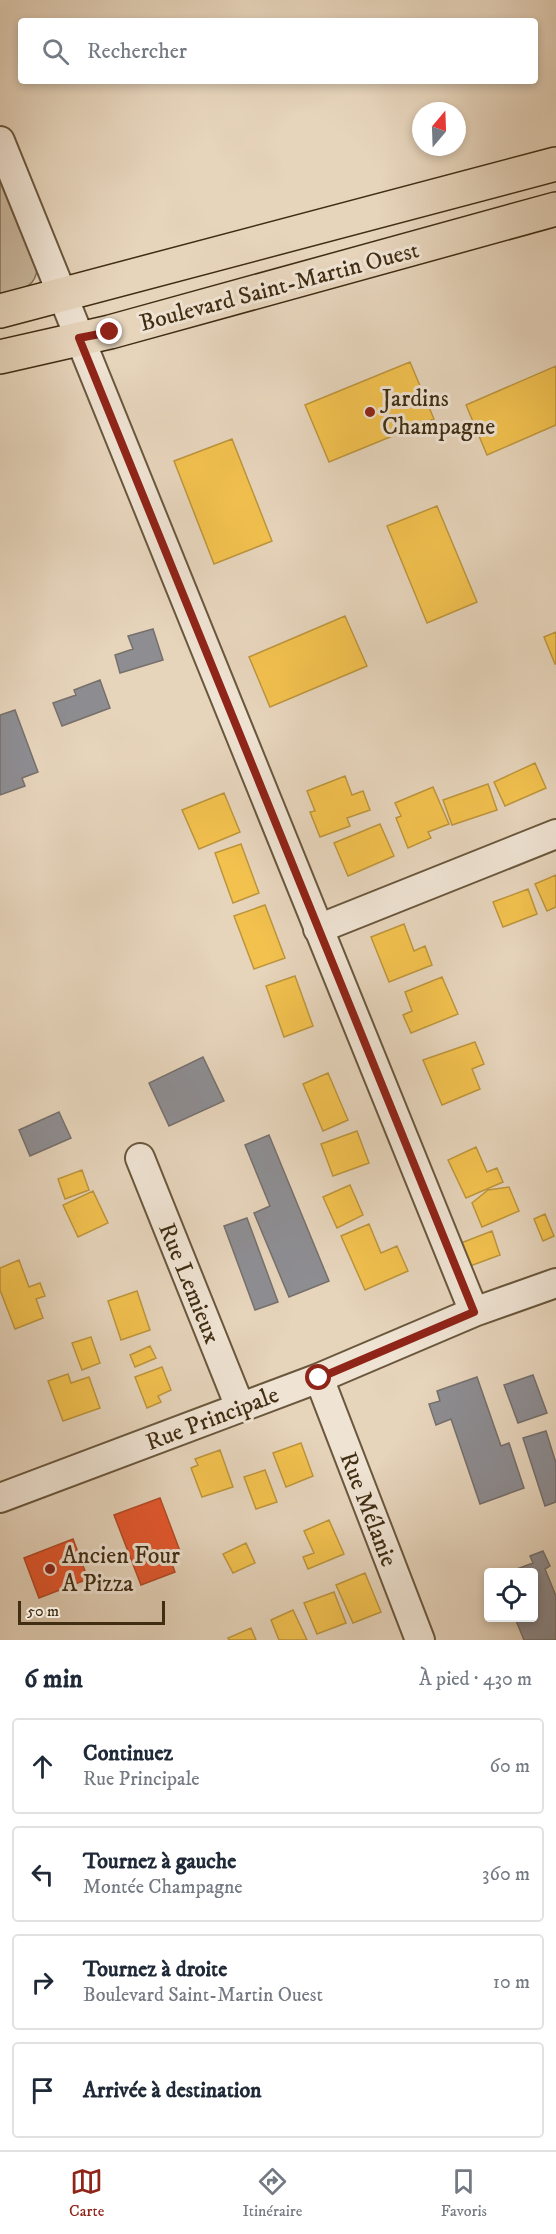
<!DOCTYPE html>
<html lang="fr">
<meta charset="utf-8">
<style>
:root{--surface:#fff;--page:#f6f6f7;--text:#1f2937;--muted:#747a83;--line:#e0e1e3;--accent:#8f2418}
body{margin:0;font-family:"IM FELL DW Pica",serif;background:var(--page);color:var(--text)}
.controls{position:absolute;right:18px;bottom:18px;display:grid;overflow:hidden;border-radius:6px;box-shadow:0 3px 9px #0003}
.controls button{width:54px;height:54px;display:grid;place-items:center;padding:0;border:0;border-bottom:2px solid var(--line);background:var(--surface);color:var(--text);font:30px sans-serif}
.compass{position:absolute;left:412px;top:102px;width:54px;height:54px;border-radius:50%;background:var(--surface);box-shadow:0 3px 9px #0003;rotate:19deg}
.scale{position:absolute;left:18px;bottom:15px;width:147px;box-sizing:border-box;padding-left:6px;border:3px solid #402d12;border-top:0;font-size:16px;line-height:21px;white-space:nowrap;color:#402d12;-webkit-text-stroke:4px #efe3d3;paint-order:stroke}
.stop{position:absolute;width:18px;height:18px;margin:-14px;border:4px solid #8f2418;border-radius:50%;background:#fff}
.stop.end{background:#8f2418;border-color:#fff;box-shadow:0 2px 6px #0008}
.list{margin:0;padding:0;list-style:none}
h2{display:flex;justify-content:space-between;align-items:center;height:78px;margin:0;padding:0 24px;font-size:26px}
h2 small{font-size:20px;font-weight:400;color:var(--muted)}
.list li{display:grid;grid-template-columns:39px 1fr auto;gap:18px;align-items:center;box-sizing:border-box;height:96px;margin:0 12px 12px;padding:0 12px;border:2px solid var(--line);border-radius:6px}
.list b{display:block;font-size:22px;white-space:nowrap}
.list p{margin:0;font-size:20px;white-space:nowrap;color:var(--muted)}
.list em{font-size:20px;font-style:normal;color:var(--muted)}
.icon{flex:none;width:33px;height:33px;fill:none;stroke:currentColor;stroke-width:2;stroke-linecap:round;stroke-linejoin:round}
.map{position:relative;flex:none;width:556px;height:1640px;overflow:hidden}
.search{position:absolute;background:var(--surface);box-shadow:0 3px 9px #0003;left:18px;right:18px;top:18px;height:66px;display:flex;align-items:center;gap:15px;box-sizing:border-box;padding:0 21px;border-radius:6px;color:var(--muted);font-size:22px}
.sheet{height:510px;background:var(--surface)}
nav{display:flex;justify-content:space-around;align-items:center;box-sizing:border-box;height:84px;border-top:2px solid var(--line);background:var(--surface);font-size:16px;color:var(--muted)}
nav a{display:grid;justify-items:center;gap:3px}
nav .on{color:var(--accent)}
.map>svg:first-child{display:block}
</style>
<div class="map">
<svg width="556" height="1640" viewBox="0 0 556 1640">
<rect width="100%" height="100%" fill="#e6d4bb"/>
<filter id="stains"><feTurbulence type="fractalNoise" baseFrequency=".00333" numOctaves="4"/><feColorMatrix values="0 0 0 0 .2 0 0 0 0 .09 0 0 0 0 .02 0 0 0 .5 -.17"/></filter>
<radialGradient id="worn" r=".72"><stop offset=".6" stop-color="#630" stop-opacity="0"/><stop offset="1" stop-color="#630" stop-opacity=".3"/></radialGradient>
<path fill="#cab89e" stroke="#857258" stroke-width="1.5" d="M0 176 37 267C37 289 18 290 0 295Z"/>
<path fill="#f2c14e" stroke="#bd953c" stroke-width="1.5" d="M410 362 434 419 329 462 305 405Z
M556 366V425L487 455 466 405Z
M232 439 272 541 214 564 174 461Z
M437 506 477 602 427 623 387 526Z
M345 616 367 666 270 707 249 657Z
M556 632V664H555L544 637Z
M535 763 546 788 505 806 494 782Z
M345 776 352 795 363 791 370 810 347 818 350 826 320 837 310 812 315 811 307 791Z
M488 784 497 810 452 825 443 800Z
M433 787 449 824 428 832 431 838 408 848 396 818 401 816 395 803Z
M224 793 240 832 199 849 182 810Z
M380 824 394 856 348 876 334 843Z
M241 844 259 893 233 903 215 853Z
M556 875V907L547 911 535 884Z
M528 889 537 914 503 927 493 902Z
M265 905 285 958 254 969 234 916Z
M404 924 414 951 425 946 432 965 389 982 371 937Z
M295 976 313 1026 284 1037 266 986Z
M442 977 458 1014 411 1033 403 1015 412 1011 405 992Z
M475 1042 484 1064 472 1069 480 1089 442 1105 423 1060Z
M328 1073 348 1120 323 1131 303 1084Z
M357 1131 369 1163 333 1176 321 1144Z
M476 1147 487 1172 497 1168 503 1182 466 1198 448 1160Z
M82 1170 89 1190 65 1199 58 1179Z
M350 1185 363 1215 337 1228 323 1197Z
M509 1187 519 1211 482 1227 472 1203 488 1190Z
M93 1191 108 1223 78 1237 63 1205Z
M545 1214 554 1236 543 1241 534 1219Z
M369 1224 381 1253 397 1246 408 1271 365 1290 341 1236Z
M492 1231 500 1255 470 1266 461 1243Z
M19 1260 29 1287 40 1283 45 1296 36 1299 43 1318 15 1329 0 1290V1268Z
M137 1291 150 1330 121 1340 108 1301Z
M91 1337 100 1363 82 1370 72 1343Z
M150 1346 156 1358 135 1367 130 1355Z
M162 1367 171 1390 158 1396 161 1402 147 1408 135 1377Z
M68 1374 71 1383 89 1377 100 1408 63 1421 48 1381Z
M301 1443 313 1476 286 1487 273 1453Z
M220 1450 233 1487 202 1497 191 1468 198 1465 195 1459Z
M265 1470 277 1502 256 1509 244 1477Z
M329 1520 344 1554 308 1569 303 1557 314 1553 304 1531Z
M246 1543 255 1563 233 1573 223 1554Z
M365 1573 381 1612 353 1623 336 1585Z
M334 1592 346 1623 317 1634 304 1603Z
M293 1610 307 1640H279L271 1620Z
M251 1628 256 1640H229L228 1638Z"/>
<path fill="#e4572e" stroke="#b34a26" stroke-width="1.5" d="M160 1498 180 1551 169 1556 175 1572 141 1585 114 1515Z
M73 1539 88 1579 39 1598 24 1558Z"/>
<path fill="#8d8d92" stroke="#76706c" stroke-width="1.5" d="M153 629 163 660 120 673 115 655 133 649 128 636Z
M100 680 110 708 62 726 53 703 76 695 74 690Z
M15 710 38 772 22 778 25 786 0 795V715Z
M203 1057 224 1101 169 1126 149 1083Z
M59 1112 71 1138 30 1156 19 1130Z
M269 1135 329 1281 289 1297 254 1213 270 1206 245 1145Z
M247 1218 278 1302 255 1310 224 1226Z
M533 1375 547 1413 518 1423 504 1385Z
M477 1377 501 1446 509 1443 524 1488 480 1504 451 1419 436 1425 429 1404 440 1401 437 1391Z
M546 1431 556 1463V1502L545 1506 523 1438Z
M543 1551 550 1566 545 1569 556 1596V1640H524L515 1618H534V1572H509L533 1563 530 1556Z"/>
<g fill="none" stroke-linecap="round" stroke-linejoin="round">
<g stroke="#6a573c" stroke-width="32">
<path id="minor" d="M0 141 474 1312
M318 929 556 834
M140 1158 240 1407
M319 1378 420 1640
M0 1498 319 1378 474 1312 556 1283"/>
</g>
<g stroke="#402d12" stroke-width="36">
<path id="major" d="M0 311 556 164
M0 357 110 332 556 209"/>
</g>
<use href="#minor" stroke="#efe3d3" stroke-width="28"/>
<use href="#major" stroke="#e6d4bb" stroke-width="33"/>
</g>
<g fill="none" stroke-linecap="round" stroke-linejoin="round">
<path stroke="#8f2418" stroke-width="8" d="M110 332 79 338 474 1312 319 1378"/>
</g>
<g fill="#8f2418" stroke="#efe3d3" stroke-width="2">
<circle cx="370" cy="412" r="6"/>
<circle cx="50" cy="1569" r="6"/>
</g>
<g text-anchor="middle" stroke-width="6" stroke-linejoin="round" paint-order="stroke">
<g font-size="24" fill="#402d12" stroke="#efe3d3">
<text transform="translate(279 286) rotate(-15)" y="8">Boulevard Saint-Martin Ouest</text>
<text transform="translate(190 1283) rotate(68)" y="8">Rue Lemieux</text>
<text transform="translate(212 1418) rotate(-21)" y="8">Rue Principale</text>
<text transform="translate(369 1509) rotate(69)" y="8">Rue Mélanie</text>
</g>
<g font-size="24" fill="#402d12" stroke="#efe3d3" text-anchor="start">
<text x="382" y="406">Jardins<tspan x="382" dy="28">Champagne</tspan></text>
<text x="62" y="1563">Ancien Four<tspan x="62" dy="28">A Pizza</tspan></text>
</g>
</g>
<rect width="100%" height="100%" filter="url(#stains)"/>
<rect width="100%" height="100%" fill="url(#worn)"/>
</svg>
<div class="controls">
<button><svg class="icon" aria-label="locate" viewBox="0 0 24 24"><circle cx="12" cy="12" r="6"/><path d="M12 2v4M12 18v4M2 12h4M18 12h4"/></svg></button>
</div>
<svg class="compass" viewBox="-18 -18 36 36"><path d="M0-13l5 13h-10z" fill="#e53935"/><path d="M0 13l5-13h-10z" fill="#747a83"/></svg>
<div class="scale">50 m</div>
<div class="stop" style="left:319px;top:1378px"></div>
<div class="stop end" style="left:110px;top:332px"></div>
<div class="search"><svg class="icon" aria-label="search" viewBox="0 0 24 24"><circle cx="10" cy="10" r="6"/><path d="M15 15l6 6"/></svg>Rechercher</div>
</div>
<section class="sheet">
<h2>6 min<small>À pied · 430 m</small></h2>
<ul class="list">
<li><svg class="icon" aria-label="ahead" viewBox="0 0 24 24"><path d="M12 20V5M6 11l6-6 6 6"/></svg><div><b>Continuez</b><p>Rue Principale</p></div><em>60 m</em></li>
<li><svg class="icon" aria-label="left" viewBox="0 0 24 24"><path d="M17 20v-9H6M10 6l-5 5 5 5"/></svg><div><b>Tournez à gauche</b><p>Montée Champagne</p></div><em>360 m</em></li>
<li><svg class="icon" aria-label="right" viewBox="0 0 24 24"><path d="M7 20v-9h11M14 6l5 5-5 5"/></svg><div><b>Tournez à droite</b><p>Boulevard Saint-Martin Ouest</p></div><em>10 m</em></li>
<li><svg class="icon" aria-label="arrive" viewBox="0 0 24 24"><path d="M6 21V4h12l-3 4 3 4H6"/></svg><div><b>Arrivée à destination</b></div></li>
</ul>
</section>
<nav>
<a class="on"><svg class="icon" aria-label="map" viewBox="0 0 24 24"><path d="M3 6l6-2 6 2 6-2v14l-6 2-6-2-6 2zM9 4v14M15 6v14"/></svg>Carte</a>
<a><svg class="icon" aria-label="directions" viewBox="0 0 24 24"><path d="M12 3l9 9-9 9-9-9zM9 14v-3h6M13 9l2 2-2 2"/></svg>Itinéraire</a>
<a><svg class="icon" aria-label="saved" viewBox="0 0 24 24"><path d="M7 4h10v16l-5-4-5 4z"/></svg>Favoris</a>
</nav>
